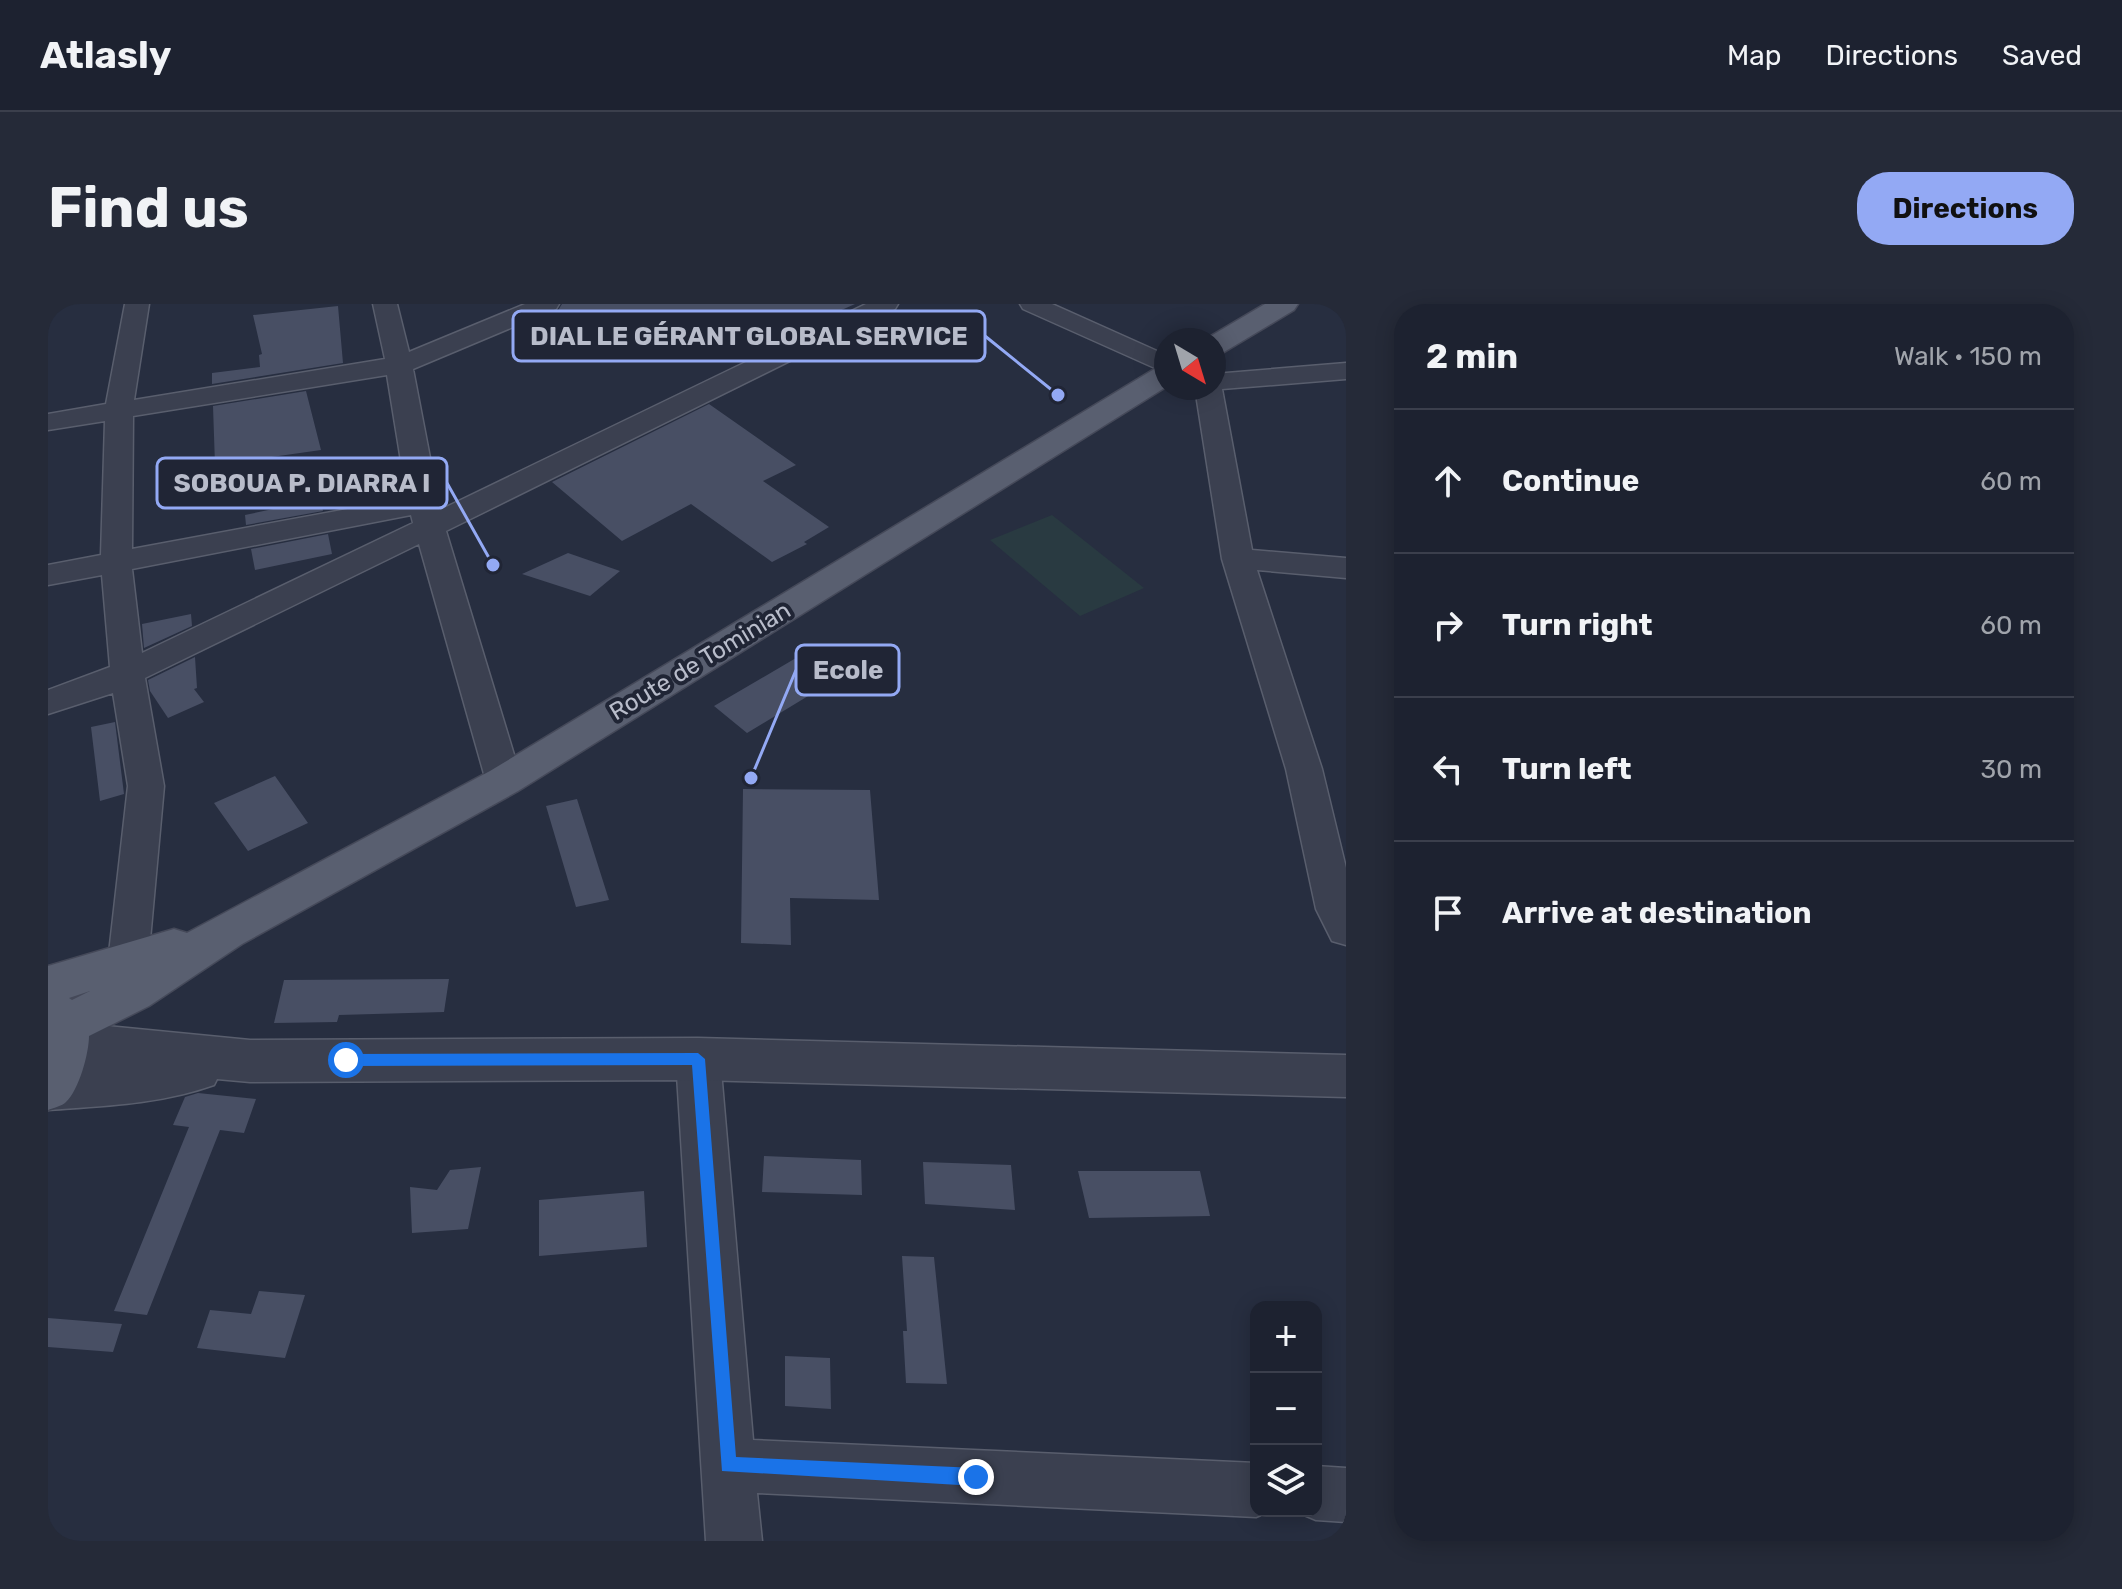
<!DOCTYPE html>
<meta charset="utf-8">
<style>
:root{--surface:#1d2230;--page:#252a38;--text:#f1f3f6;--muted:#a0a4ab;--line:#3b3f4c;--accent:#93a9f4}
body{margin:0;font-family:Rubik,sans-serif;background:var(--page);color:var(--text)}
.controls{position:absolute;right:24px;bottom:24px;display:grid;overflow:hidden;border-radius:16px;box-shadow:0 4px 20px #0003}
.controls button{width:72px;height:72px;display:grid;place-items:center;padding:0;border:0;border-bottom:2px solid var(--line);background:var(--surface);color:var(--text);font:40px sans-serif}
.compass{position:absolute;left:1106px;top:24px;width:72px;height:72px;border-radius:50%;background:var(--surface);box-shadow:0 4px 20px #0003;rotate:142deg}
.stop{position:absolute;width:24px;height:24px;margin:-18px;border:6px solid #1a73e8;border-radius:50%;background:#fff}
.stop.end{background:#1a73e8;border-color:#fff;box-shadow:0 2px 8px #0008}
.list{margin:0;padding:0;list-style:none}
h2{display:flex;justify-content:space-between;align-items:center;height:104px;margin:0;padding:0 32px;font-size:34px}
h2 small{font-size:26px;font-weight:400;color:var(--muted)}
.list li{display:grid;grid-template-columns:52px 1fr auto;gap:24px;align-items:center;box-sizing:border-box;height:144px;padding:0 32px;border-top:2px solid var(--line)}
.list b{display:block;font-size:30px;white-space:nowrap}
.list em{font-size:26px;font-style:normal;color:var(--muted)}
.icon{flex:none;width:44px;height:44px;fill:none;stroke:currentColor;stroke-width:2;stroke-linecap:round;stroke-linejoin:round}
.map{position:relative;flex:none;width:1298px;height:1237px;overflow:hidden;border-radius:32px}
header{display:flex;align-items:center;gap:48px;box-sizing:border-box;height:112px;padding:0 40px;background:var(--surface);border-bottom:2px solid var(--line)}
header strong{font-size:38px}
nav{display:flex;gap:44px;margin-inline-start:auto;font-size:28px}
.intro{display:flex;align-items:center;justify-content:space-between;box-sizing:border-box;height:192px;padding:0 48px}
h1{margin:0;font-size:56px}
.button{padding:20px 36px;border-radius:32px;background:var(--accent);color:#111;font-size:28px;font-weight:700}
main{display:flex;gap:48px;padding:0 48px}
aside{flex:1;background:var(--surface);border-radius:32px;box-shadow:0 4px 20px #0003}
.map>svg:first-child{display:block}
</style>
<header>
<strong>Atlasly</strong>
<nav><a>Map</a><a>Directions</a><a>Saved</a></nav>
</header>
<div class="intro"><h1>Find us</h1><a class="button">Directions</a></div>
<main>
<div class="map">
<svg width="1298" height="1237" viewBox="0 0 1298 1237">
<rect width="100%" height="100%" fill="#272e40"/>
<path fill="#293a41" d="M1004 211 1096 284 1032 312 942 236Z"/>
<path fill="#484f64" d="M514 0H807L689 53 655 32 637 39 610 26 555 50 496 13 509 8Z
M290 2 295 59 164 80V69L212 63 211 51 214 50 205 11Z
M258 87 273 146 167 161 165 102Z
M661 100 748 161 715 177 781 223 756 238 759 240 724 258 643 200 574 237 504 178Z
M272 195 275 207 198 221 197 211Z
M280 230 284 250 207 266 203 245Z
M520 249 572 267 542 292 474 270Z
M143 310 144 322 96 344 94 320Z
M765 344 798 369 699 429 666 402Z
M147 353 149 384 146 385 156 398 120 414 102 387 100 376Z
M67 418 76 490 52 497 43 423Z
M227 472 260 519 200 547 166 499Z
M695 485 822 486 831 596 742 594 743 641 693 639Z
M529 495 561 596 528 603 498 502Z
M401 675 396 708 291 711 289 718 226 719 236 676Z
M150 789 208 795 196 829 172 826 99 1011 66 1007 141 823 125 821 137 793Z
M716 852 813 856 814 891 714 888Z
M875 858 963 861 967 906 877 900Z
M433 863 420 925 364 929 362 883 389 886 402 866Z
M1030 867H1152L1162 912 1041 914Z
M596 887 599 943 491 952V896Z
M854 952 886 953 899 1080 858 1079 855 1027H859Z
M211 987 257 991 237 1054 149 1044 162 1006 203 1010Z
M0 1014 74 1020 65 1048 0 1043Z
M737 1052 782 1054 783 1105 737 1102Z"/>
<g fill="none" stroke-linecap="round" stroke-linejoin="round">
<g stroke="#595e6d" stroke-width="3">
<path id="minor" d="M77 0H101L86 96 337 55 325 0H349L361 48 477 0H511L508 5 365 65 392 206 818 0H850L847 5 398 227 474 477 469 487 456 490 443 487 438 477 371 240 97 374 116 482 100 658 94 670 80 675 66 670 60 658 80 482 65 389 0 410V386L62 363 54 271 0 281V261L53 251 57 117 0 126V110L58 100ZM339 71 359 194 84 245 85 112ZM363 211 365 219 94 349 84 265Z
M972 0H1004L1118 51V69L975 5Z
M1298 59V75L1174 85 1204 246 1298 254V274L1209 266 1274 465 1298 564V641L1284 637 1268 605 1238 465 1174 255 1147 84H1166V70Z
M650 736 665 742 672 755 705 1136 1208 1159V1207H1222L1208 1213 709 1189 714 1237H658L628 755 635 742Z
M1268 1162 1298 1164V1218L1268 1216 1249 1208 1268 1207Z"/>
</g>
<g stroke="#595e6d" stroke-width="3">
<path id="tertiary" d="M18 718 202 736 650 734 1298 751V793L650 776 202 778 169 775 166 781C113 800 56 802 0 806V762L28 760 0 751 1 724Z"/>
</g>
<g stroke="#454959" stroke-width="3">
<path id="primary" d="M1217 0H1250L1246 6 1176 48 1166 51V36H1156Z
M1118 61V83L470 487 194 640 101 702 41 732C41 749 31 786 18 798 14 802 5 804 0 806V662L126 625 139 629 442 467 1108 64ZM42 687 24 696 21 694Z"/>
</g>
<use href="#minor" fill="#3b4050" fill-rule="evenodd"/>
<use href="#tertiary" fill="#3b4050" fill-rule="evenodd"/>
<use href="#primary" fill="#595f70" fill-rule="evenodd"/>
</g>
<path fill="#1a73e8" d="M650 749 657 755 688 1153 928 1164 935 1167 937 1173 935 1179 928 1182 674 1167 644 761 298 762 291 756 298 750Z"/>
<g text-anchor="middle" stroke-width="8" stroke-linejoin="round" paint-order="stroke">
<g font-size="24" fill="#b8bcca" stroke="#202535">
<text transform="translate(652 357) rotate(-31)" y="8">Route de Tominian</text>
</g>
</g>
<path fill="none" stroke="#93a9f4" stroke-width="3" d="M1010 91L937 32M445 261L399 179M703 474L748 366"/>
<g fill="#93a9f4" stroke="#202535" stroke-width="3">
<circle cx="1010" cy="91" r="8"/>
<circle cx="445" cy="261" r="8"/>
<circle cx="703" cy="474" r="8"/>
</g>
<g fill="#202535" stroke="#93a9f4" stroke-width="3">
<rect x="465" y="7" width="472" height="50" rx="8"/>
<rect x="109" y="154" width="290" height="50" rx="8"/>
<rect x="748" y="341" width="103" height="50" rx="8"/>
</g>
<g font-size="26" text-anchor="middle" font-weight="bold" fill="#b8bcca">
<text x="701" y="41">DIAL LE GÉRANT GLOBAL SERVICE</text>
<text x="254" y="188">SOBOUA P. DIARRA I</text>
<text x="800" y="375">Ecole</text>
</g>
</svg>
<div class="controls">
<button>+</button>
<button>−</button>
<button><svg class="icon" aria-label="layers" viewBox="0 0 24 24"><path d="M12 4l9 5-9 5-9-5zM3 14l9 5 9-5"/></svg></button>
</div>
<svg class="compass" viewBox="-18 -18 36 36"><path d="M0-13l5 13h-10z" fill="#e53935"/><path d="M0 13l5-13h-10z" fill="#a0a4ab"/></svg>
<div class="stop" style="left:298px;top:756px"></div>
<div class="stop end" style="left:928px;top:1173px"></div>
</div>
<aside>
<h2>2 min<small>Walk · 150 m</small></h2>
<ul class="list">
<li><svg class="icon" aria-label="ahead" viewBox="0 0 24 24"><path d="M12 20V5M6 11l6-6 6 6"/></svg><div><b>Continue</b></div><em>60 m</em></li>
<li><svg class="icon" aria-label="right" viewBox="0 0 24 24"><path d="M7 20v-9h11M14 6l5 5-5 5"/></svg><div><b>Turn right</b></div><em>60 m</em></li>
<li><svg class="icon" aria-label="left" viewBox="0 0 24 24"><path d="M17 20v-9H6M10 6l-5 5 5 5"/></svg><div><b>Turn left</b></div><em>30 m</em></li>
<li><svg class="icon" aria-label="arrive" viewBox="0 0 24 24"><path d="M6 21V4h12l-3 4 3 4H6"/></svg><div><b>Arrive at destination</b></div></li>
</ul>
</aside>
</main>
